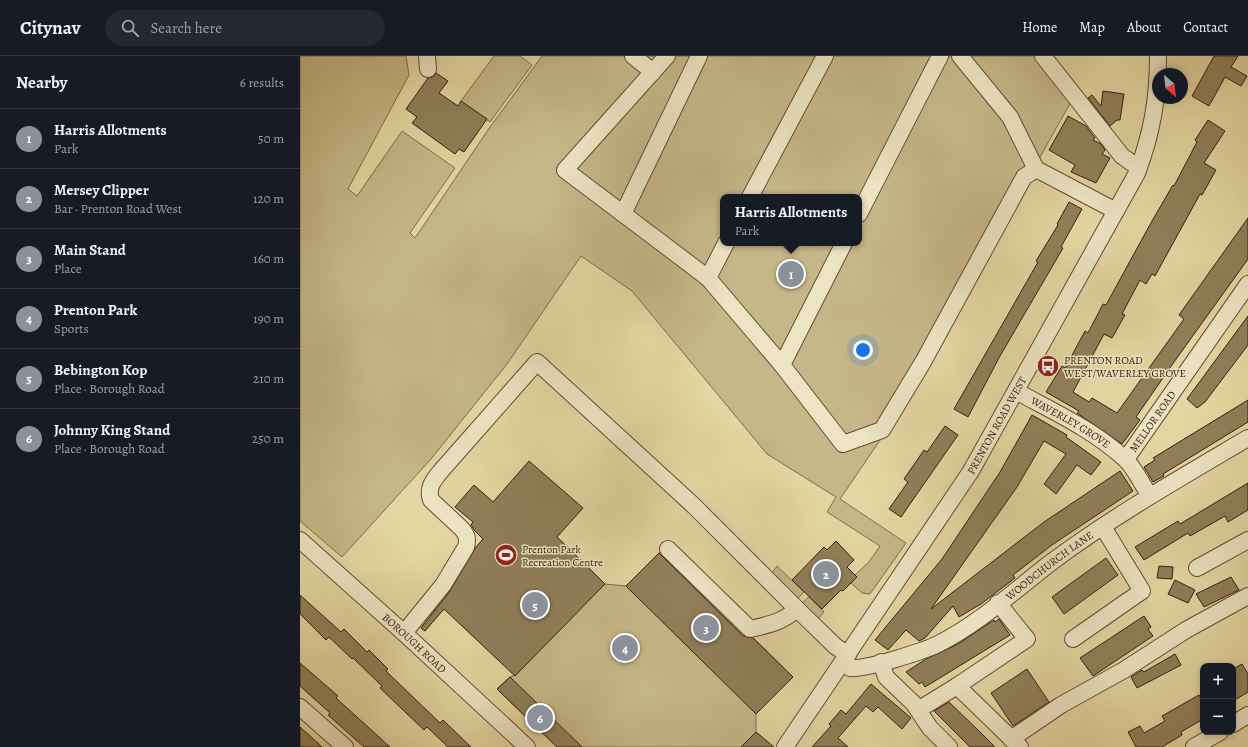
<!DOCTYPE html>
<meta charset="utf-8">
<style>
:root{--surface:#171b24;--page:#242831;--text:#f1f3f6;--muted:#9ea1a6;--line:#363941;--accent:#8c9099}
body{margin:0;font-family:Alegreya,serif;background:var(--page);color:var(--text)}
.controls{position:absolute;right:12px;bottom:12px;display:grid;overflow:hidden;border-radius:8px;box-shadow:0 2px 6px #0003}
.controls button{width:36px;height:36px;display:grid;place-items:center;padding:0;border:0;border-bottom:1px solid var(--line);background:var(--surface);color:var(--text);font:20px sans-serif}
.compass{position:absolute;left:852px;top:12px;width:36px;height:36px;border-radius:50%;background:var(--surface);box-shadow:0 2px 6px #0003;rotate:152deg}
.you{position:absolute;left:563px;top:294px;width:14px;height:14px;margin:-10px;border:3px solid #fff;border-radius:50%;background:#1a73e8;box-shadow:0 0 0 6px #1a73e833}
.badge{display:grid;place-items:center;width:26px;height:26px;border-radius:50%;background:var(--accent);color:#fff;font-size:13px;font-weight:700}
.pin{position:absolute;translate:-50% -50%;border:2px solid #fff;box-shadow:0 1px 4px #0006}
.popup{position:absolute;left:420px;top:138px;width:142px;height:52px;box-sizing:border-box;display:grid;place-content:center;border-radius:8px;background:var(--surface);filter:drop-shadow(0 1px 3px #0005);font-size:13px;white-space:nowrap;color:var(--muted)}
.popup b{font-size:15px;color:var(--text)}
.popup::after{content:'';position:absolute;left:50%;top:100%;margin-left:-8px;border:8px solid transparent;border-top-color:var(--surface)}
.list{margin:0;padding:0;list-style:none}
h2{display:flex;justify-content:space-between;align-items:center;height:52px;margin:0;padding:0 16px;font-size:17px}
h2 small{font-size:13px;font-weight:400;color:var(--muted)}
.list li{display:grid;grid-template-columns:26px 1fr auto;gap:12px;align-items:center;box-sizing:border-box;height:60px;padding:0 16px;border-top:1px solid var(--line)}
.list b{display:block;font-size:15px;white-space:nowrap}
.list p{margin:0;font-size:13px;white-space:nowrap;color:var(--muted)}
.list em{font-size:13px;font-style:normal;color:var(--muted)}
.icon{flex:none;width:22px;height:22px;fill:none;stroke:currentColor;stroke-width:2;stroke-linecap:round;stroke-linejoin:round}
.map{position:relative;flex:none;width:948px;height:691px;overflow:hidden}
header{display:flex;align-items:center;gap:24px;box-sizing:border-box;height:56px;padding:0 20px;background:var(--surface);border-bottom:1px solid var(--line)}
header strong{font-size:19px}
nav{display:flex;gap:22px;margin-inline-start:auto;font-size:14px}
.search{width:280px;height:36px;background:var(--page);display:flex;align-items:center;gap:10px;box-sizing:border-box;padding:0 14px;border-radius:22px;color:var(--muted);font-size:15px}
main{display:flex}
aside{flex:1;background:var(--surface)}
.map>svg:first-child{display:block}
</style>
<header>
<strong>Citynav</strong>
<div class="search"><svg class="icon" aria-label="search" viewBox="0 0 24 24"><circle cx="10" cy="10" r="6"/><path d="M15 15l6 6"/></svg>Search here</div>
<nav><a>Home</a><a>Map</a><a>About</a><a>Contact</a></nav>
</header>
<main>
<aside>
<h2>Nearby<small>6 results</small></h2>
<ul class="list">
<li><span class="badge">1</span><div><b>Harris Allotments</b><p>Park</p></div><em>50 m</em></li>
<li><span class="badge">2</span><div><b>Mersey Clipper</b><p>Bar · Prenton Road West</p></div><em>120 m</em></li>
<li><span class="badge">3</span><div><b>Main Stand</b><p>Place</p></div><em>160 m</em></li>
<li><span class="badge">4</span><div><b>Prenton Park</b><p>Sports</p></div><em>190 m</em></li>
<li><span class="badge">5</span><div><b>Bebington Kop</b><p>Place · Borough Road</p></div><em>210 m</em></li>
<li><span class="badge">6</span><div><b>Johnny King Stand</b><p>Place · Borough Road</p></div><em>250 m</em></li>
</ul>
</aside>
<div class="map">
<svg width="948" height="691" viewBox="0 0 948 691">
<rect width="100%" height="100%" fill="#e4d6a2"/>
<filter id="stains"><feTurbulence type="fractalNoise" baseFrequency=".005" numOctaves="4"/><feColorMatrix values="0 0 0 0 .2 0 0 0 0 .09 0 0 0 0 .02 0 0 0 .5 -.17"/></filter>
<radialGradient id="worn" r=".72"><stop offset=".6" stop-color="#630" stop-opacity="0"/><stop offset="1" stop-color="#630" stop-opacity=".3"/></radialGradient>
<path fill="#c6b788" stroke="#7e6c4a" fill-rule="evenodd" d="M0 0H106L109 19 48 133 57 140 102 75 155 112 110 177 115 182 188 74 242 0H738L772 44 589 371 540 443 606 487 570 538 562 537 551 527 557 521 555 519 569 506 580 490 527 456 536 441 467 398 332 235 281 200 207 308 131 403 42 501 0 465ZM423 141H559V187H423Z
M194 0H220L232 9 190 66 161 45Z
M255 479 305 528 326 530 363 493 493 621 456 658V676L472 691H257L197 633 210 621 215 619Z
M477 510 504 536 496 544 472 517Z
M509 541 524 556 517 564 501 548Z"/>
<path fill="#907f5a" stroke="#35210b" d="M914 0H938L931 11 947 20 941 30 925 21 909 50 892 40Z
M136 17 148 25 139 37 158 50 161 45 187 63 164 96 159 93 155 98 112 67 117 61 106 53 128 22 133 21Z
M803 35 824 38 820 64H817L810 70 788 42 792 39 801 50Z
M768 60 786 70 795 82 793 84 801 88 805 94 802 98 810 102 796 127 771 116 775 109 749 94Z
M908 64 925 75 904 107 916 114 902 139 900 138 855 220 852 218 846 228 840 224 822 258 825 259 812 282 804 278 773 336 789 346 792 342 817 357 884 263 879 259 948 162V203L874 306 836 361 840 364 822 388 777 357 779 355 746 336 762 310 765 312 785 275 788 277 803 248 806 249 852 165 873 129 874 130 897 86 895 84Z
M769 146 782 153 761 191 763 192 700 300 668 361 654 353 738 206 736 205 758 169 757 168Z
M948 260V289L905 346 897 352 887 343Z
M948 344V366L863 418 864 420 853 426 844 411 855 404 853 402Z
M732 359 767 379 766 381 801 406 791 419 777 409 756 438 744 428 766 398 744 385 717 431 631 553 744 466 820 415 833 435 752 489 713 519 715 522 681 548 659 561 653 550 625 582 619 585 606 574 588 594 575 584 642 503 700 416Z
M645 370 658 379 601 461 589 453 608 426 604 423 624 394 627 396Z
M229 405 283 452 257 481 305 528 215 620 144 553 125 575 121 572 150 535 176 491 183 483 175 475 171 469 173 466 155 451 174 429 193 446Z
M948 427V454L928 466 925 460 890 480 888 477 844 504 835 491 878 465 880 468Z
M536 485 554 504 547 511 557 521 543 535 541 534 522 553 492 524 524 491 527 494Z
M359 497 443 580 453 582 493 621 456 658 326 530Z
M806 502 818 519 764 558 752 541Z
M859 510 873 511 872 523 857 522Z
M931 521 939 534 904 551 896 538Z
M875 524 895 534 888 547 868 538Z
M0 539 41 576 44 573 67 596 69 594 88 613 86 615 116 644 140 667 143 664 171 691H148L127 671 124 674 80 632 82 630 53 602 52 603 29 581 26 584 0 558Z
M844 560 851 571 848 573 853 580 793 620 780 602Z
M699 563 710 579 625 631 622 626 619 628 606 616 626 603 658 588 694 564 695 566Z
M875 598 881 609 837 632 831 621 842 614 844 616Z
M0 607 38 640 36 642 90 691H64L28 659 30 657 0 630Z
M942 608 948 618V636L933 645V613Z
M727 613 749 646 713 670 691 637Z
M210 621 282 691H257L197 633Z
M571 628 611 662 602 673 578 651 573 656 566 650 538 682 548 691H512L531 670 529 668 541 654 546 658Z
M899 639 903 646V663L881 676 882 679 862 691H836L828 676 840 670 844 677 865 665 862 660Z
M649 646 680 676 695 691H670L634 655Z
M0 671 9 679 22 691H0Z
M456 676 474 691H441Z"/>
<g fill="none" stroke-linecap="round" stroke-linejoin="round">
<g stroke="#614e31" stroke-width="18">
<g id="minor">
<path d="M127 0 128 13"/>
<path d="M333 0 353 16"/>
<path d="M367 0 265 114 408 222 482 309 544 187"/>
<path d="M660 0 710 61 736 113 816 155"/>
<path d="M743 0 822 100 839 112"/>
<path d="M450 141 525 0"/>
<path d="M323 158 399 0"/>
<path d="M559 158 640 0"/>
<path d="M408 222 426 187"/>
<path d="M482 309 543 388 582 374 623 306 724 121 736 113"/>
<path id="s1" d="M716 335C752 355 794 374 825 403 835 412 842 429 850 440"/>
<path id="s2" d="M826 403 948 228"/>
<path id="s3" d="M0 484 104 577 227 691"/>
<path d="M368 493 450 573C468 569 483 566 497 553"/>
<path d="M897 512 948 484"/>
<path d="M104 577 143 529 166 491C168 483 167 479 162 473L131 444C127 432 133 425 140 416L237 306 394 450 497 553 535 590 548 599"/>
<path d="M773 583 842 535 803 471"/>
<path d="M581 606 586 621 614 648 630 672 649 691"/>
<path id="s4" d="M542 608C545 609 548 611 550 612 565 614 624 595 638 588 680 567 716 533 753 505 815 459 882 421 948 382"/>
<path d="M657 630 727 583 698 547"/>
<path d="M0 651 45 691"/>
<path d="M618 654 657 630 720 691"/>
<path d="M933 668 948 659"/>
<path d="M711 683 761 649 824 614 886 574 948 540"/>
<path id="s5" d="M485 691 671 415 837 117C852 77 858 43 858 0"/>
<path d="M894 691 920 676"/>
</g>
</g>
<use href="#minor" stroke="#ede4c3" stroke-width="16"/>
</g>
<defs>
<g id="bus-disc" transform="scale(1.15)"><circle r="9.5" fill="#8f2418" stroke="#ede4c3"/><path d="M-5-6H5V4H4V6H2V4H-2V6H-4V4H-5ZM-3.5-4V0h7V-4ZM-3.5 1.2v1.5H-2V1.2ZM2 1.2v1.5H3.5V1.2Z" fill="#fff"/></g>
<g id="stadium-disc" transform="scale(1.15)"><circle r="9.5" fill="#8f2418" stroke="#ede4c3"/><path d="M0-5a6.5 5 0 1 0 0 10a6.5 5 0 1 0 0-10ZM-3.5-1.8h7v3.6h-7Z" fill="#fff"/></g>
</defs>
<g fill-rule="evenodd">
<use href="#bus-disc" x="748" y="310"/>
<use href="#stadium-disc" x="206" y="499"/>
</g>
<g text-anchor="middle" stroke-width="3" stroke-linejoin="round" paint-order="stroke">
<g font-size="11" fill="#35210b" stroke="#ede4c3" text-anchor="start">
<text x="764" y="308">PRENTON ROAD<tspan x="764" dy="13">WEST/WAVERLEY GROVE</tspan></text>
<text x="222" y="497">Prenton Park<tspan x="222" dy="13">Recreation Centre</tspan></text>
</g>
<g font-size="11" fill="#35210b" stroke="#ede4c3">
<text dy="4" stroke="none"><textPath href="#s2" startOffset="46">MELLOR ROAD</textPath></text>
<text dy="4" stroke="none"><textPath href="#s1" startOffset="63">WAVERLEY GROVE</textPath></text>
<text dy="4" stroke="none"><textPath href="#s5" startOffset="385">PRENTON ROAD WEST</textPath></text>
<text dy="4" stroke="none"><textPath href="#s4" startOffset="237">WOODCHURCH LANE</textPath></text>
<text dy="4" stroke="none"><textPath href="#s3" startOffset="154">BOROUGH ROAD</textPath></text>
</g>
</g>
<rect width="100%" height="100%" filter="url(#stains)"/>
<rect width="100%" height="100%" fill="url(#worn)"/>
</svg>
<div class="controls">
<button>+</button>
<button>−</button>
</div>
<svg class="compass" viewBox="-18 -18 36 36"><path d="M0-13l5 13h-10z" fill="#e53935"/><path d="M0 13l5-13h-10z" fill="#9ea1a6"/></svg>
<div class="you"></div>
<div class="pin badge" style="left:491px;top:218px">1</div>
<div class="popup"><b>Harris Allotments</b>Park</div>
<div class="pin badge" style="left:526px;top:518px">2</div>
<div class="pin badge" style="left:406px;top:572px">3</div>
<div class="pin badge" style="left:325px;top:592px">4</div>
<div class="pin badge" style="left:235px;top:549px">5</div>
<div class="pin badge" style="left:240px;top:662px">6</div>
</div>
</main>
